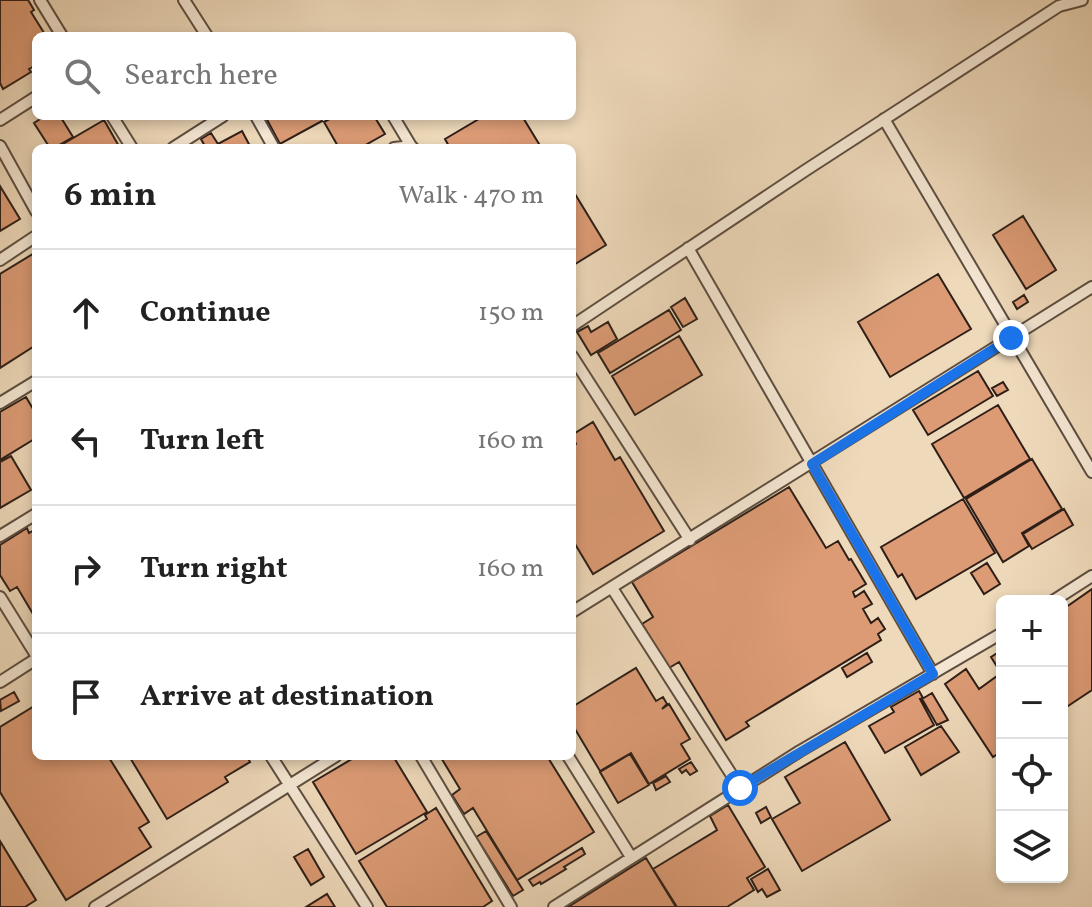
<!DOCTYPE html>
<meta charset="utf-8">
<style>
:root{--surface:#fff;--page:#f6f6f6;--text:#222;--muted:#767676;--line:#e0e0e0}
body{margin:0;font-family:Vollkorn,serif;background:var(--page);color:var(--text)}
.controls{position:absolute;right:24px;bottom:24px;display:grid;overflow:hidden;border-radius:12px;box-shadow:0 4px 12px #0003}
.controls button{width:72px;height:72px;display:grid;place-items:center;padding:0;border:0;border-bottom:2px solid var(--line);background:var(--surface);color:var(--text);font:40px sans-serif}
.stop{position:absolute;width:24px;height:24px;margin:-18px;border:6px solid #1a73e8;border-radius:50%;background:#fff}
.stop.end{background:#1a73e8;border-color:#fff;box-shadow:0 2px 8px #0008}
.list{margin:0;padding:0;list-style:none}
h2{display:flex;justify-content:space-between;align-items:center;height:104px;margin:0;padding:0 32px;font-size:34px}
h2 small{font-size:26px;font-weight:400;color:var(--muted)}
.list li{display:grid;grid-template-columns:52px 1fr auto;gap:24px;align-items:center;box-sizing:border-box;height:128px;padding:0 32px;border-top:2px solid var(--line)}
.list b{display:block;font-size:30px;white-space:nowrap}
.list em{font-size:26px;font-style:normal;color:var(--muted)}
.icon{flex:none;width:44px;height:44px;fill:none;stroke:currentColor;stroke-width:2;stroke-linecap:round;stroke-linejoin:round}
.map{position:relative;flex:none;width:1092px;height:907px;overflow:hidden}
.search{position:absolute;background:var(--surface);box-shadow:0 4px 12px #0003;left:32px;top:32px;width:544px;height:88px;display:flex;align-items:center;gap:20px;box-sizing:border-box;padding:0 28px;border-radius:12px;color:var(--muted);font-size:30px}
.panel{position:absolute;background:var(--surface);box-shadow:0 4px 12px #0003;left:32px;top:144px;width:544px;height:616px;border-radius:12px}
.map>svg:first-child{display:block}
</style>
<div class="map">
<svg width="1092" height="907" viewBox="0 0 1092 907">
<rect width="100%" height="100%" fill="#eed9ba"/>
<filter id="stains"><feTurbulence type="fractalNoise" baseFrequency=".0025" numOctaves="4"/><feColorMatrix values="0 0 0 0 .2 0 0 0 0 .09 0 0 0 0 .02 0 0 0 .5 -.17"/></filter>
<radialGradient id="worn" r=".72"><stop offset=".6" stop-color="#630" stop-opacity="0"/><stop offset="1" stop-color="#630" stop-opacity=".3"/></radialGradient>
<path fill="#dc9b75" stroke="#2d1f18" stroke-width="2" d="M0 0H28L34 10 31 12 46 36H36V65L29 69 31 72 3 89 0 83Z
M45 116H60L73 137 54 148H50L34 123Z
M265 116H319L322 121 280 144Z
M335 116H374L385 134 364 146 365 148H339L324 122Z
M484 116H522L539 144 532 148H450L445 139Z
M104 120 120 148H65L63 144Z
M242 131 251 148H206L201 139 211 133 218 144Z
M0 186 20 219 0 231Z
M575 194 606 245 572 266V196Z
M1023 216 1056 270 1026 289 993 235Z
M36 252V345L0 368V274Z
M938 274 971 329 890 377 858 322Z
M1024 295 1028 302 1017 309 1013 302Z
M685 298 697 319 683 327 671 307Z
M669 310 681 330 610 373 598 353Z
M608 322 617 339 591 355 577 332 588 326 591 332Z
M679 336 702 375 635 415 612 376Z
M978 371 993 396 928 435 913 410Z
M1003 382 1008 390 997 396 992 388Z
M26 397 36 414V438L0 460V412Z
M998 405 1030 459 964 498 932 444Z
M593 422 615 460 620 457 664 531 593 574 572 539V446L576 444 572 435Z
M11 456 31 490 0 508V462Z
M1032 459 1062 509 1022 533 1029 546 1003 562 966 499Z
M789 487 826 548 838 541 849 560 851 559 866 584 853 592 855 597 864 591 872 604 863 609 871 623 878 618 885 629 878 634 881 640 746 722 749 726 726 740 679 662 669 668 642 624 653 617 632 582Z
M963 499 995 553 916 599 902 574 898 577 881 547Z
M1064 509 1073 525 1032 549 1023 534Z
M27 528 29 533 36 529V619L17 587 10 591 0 575V545Z
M987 563 1000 584 984 594 971 573Z
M1092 589V690L1062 710V610Z
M1002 650V751L993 757 945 684 966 669 979 689 1001 673 991 657Z
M867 653 872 662 847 677 842 668Z
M636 668 656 701 663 697 667 704 662 709 669 704 690 739 681 744 690 759 649 784 631 753 600 771 572 724V707Z
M919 691 923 698 920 699 934 725 885 753 869 726 894 712 891 707Z
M14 692 19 701 1 711 0 700Z
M932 693 948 720 937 725 922 699Z
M36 705V756H108L149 822 139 828 151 847 66 900 0 792V727Z
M941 726 959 752 921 775 905 747Z
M845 742 890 820 802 871 772 819 800 803 785 777Z
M630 754 649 785 618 803 600 772Z
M129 756H247L250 762 225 777 228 782 167 819Z
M357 756H393L427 812 356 854 313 782Z
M440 756H547L594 832 517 880 473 808 464 814 452 795 460 789Z
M691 762 697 771 690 775 686 770 682 773 679 769Z
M666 776 670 782 656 790 653 783Z
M728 805 765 867 747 878 754 890 727 907H677L653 869 717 830 710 816Z
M766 807 771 817 761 823 756 813Z
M436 808 492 901 483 907H387L359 861 427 819 425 815Z
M486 831 523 890 513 896 476 837Z
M0 841 36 900 25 907H0Z
M582 848 585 854 564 867 566 869 541 884 540 882 533 886 529 880Z
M308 849 324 877 311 885 294 857Z
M646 858 676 907H568Z
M768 869 780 890 767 897 762 889 758 892 751 879Z
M327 894 335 907H306Z"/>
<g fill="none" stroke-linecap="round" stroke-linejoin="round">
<g stroke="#5d4e40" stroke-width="14">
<path id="minor" d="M40 0 62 36
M184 0 207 36
M112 116 132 148
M256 116 274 148
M393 116 411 146
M884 119 1092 472
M0 120 36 97
M0 146 36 211
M173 148 223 116
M394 148 411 146 413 148
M688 248 933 674
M0 260 36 236
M572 326 806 170 1059 6 1082 0
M572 356 690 540
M0 403 36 381
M0 536 36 514
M612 588 740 788
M0 597 36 655
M1053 601 1092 576
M572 612 1092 287
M0 682 36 659
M271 756 367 907
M421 756 511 907
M568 756 631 857
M95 907 336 756
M554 907 800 751 1002 633"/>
</g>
<use href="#minor" stroke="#f4e6d2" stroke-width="10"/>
</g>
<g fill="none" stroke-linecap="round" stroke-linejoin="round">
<path stroke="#1a73e8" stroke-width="10" d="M740 788 933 674 812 464 1011 338"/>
</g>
<rect width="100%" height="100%" filter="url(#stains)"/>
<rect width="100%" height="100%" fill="url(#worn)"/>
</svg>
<div class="controls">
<button>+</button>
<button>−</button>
<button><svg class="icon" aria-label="locate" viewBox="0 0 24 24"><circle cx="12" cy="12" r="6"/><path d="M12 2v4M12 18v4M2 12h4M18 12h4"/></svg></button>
<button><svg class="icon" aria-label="layers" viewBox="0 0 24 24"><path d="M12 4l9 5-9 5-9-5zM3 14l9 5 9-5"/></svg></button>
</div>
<div class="stop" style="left:740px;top:788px"></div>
<div class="stop end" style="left:1011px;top:338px"></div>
<div class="search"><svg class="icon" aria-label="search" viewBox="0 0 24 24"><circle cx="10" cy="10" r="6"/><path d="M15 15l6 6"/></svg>Search here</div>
<section class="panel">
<h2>6 min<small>Walk · 470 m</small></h2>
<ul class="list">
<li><svg class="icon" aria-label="ahead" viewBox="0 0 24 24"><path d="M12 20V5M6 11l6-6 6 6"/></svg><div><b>Continue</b></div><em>150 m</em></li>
<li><svg class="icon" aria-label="left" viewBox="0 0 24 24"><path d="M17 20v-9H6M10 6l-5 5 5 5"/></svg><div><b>Turn left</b></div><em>160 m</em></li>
<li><svg class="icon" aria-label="right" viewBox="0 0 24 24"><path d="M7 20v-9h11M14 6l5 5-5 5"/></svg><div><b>Turn right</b></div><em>160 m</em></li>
<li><svg class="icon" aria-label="arrive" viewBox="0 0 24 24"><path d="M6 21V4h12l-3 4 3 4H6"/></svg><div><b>Arrive at destination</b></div></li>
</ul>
</section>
</div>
